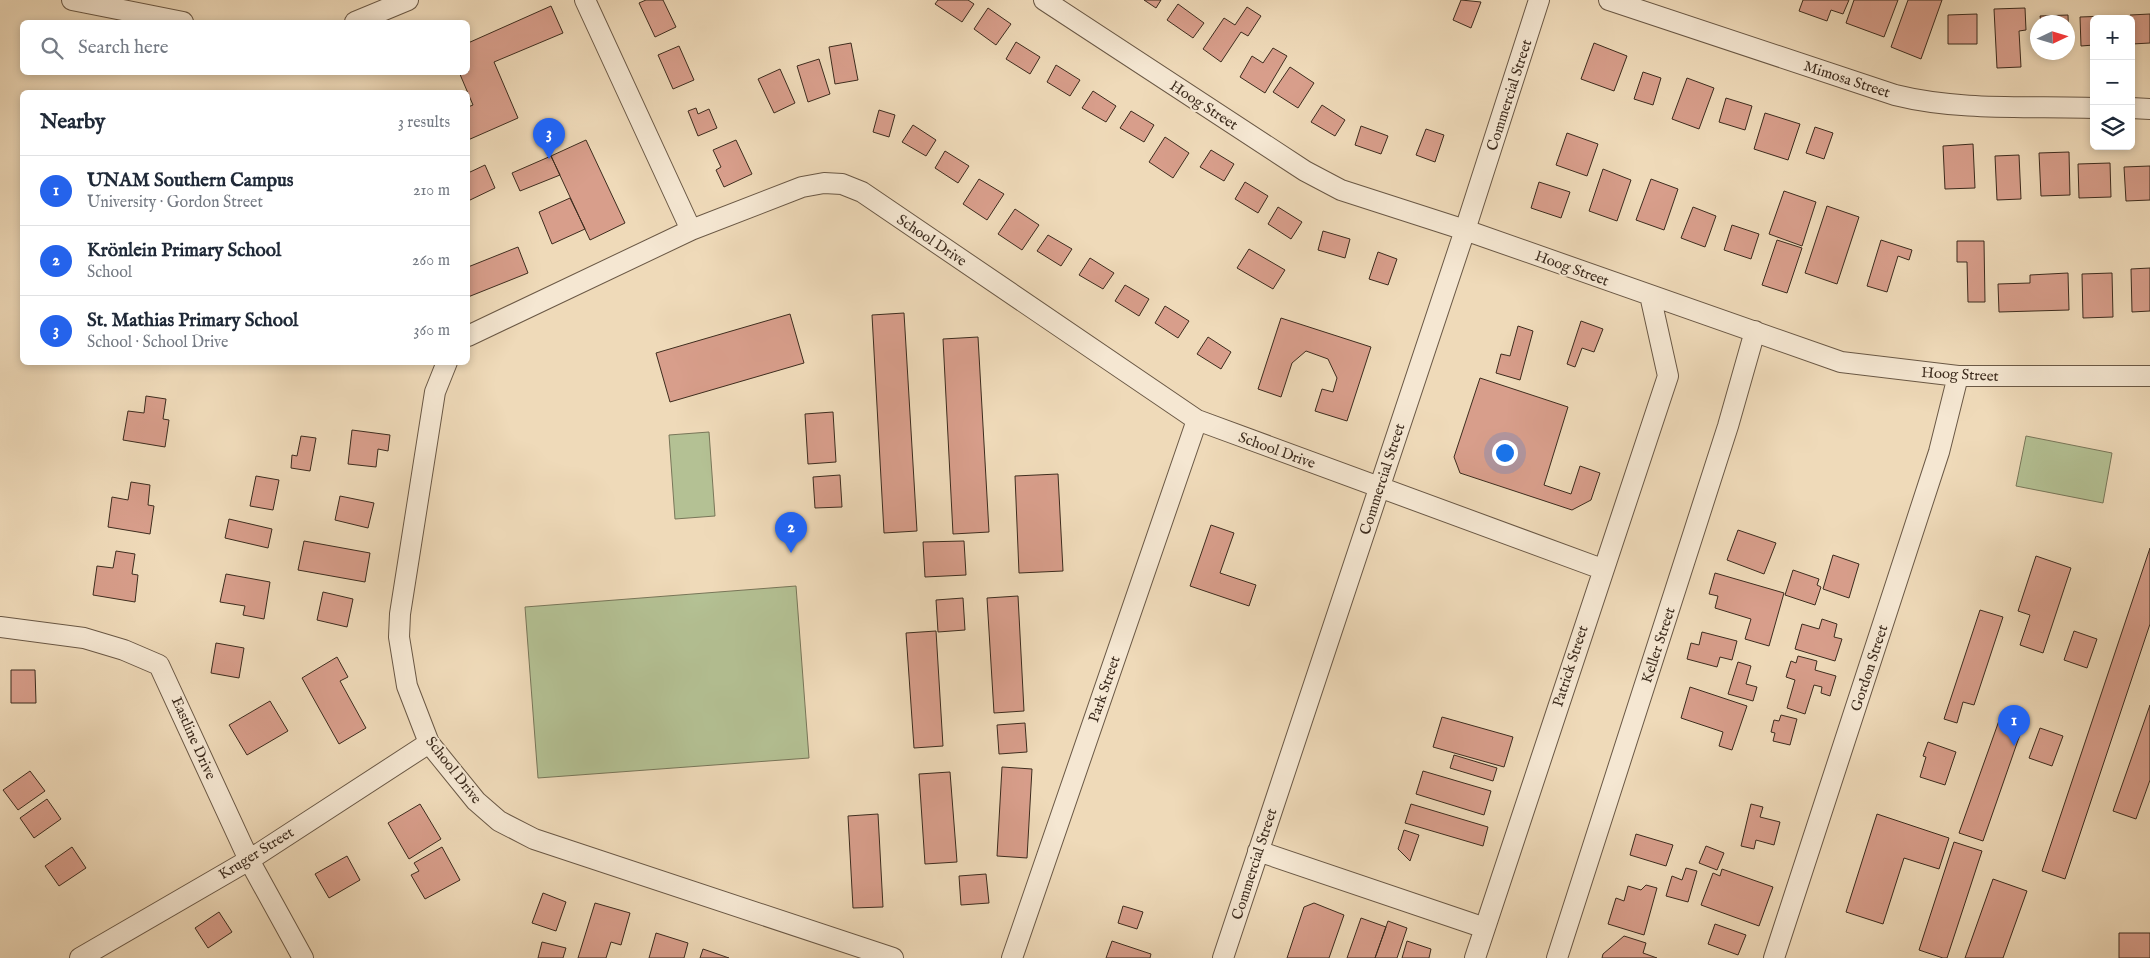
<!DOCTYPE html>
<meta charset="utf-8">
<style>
:root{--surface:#fff;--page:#f2f2f3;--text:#1f2937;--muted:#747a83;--line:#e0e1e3;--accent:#2563eb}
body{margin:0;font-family:"IM FELL English",serif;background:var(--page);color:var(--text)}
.controls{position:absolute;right:15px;top:15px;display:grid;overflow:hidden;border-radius:8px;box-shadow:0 2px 8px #0003}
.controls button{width:45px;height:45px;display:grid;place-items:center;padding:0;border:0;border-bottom:1px solid var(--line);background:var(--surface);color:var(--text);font:25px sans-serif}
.compass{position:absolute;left:2030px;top:15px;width:45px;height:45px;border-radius:50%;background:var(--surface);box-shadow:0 2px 8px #0003;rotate:86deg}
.you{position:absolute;left:1504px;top:452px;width:18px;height:18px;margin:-12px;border:4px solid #fff;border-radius:50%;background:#1a73e8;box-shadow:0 0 0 8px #1a73e833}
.badge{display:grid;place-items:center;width:32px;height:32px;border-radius:50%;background:var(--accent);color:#fff;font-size:16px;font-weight:700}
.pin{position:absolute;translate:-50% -41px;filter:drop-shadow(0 1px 2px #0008)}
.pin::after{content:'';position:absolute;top:26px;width:18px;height:15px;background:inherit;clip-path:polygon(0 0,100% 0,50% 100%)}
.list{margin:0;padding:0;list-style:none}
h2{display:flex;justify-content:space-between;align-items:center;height:65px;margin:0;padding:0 20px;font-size:21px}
h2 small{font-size:16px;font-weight:400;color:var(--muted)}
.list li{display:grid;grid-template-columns:32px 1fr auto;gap:15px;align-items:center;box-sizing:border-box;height:70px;padding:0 20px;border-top:1px solid var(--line)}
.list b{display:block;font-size:19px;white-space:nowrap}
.list p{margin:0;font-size:16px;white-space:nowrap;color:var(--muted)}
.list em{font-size:16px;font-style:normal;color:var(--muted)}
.icon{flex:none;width:28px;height:28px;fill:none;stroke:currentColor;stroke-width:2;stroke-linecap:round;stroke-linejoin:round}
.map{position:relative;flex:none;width:2150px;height:958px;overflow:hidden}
.search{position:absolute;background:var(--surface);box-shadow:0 2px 8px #0003;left:20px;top:20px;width:450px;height:55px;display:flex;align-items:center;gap:12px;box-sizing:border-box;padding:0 18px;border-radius:8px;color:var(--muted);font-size:19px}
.panel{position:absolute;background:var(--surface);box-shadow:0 2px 8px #0003;left:20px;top:90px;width:450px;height:275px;border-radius:8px}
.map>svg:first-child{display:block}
</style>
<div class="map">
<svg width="2150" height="958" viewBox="0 0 2150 958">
<rect width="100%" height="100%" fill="#efdab9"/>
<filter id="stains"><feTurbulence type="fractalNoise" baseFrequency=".004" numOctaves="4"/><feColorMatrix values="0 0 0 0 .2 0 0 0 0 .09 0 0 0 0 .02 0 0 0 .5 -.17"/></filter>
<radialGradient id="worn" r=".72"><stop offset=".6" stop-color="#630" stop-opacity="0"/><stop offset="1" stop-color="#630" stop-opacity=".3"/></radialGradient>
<path fill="#b4c194" stroke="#787659" d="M709 432 715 516 675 519 669 435Z
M2026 436 2112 453 2103 503 2016 486Z
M796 586 809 758 538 778 525 607Z"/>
<path fill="#d89e8b" stroke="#3d2c1e" d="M646 0H663L676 27 655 37 639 3Z
M938 0H968L974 4 962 22 935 4Z
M1144 0H1161L1156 8Z
M1461 0 1481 2 1471 28 1453 20Z
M1803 0H1849L1843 14 1831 10 1827 21 1799 11Z
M1854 0H1898L1884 37 1846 23Z
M1908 0H1942L1921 59 1891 47Z
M1178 4 1204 23 1193 38 1167 20Z
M551 6 563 33 494 62 518 118 468 140V107L473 105 459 72H468V43Z
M1247 7 1261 16 1248 36 1241 32 1221 62 1203 49 1224 18 1235 25Z
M988 8 1011 24 996 45 974 29Z
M2025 8 2026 30 2019 31 2021 67 1997 68 1994 9Z
M1977 14V44H1948V15Z
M2150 14V43L2132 44 2130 15Z
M2068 15 2069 44H2068V22H2041L2040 16Z
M2108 16V19H2094V45L2081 46 2080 17Z
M1016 42 1040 57 1030 74 1006 59Z
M851 43 858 80 835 84 829 47Z
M1594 43 1627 56 1614 91 1581 79Z
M679 46 694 80 673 89 658 55Z
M1273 48 1287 56 1265 93 1240 77 1252 56 1263 63Z
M819 59 830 94 808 102 797 66Z
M1056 65 1080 80 1070 96 1047 82Z
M1290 67 1314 83 1298 108 1273 92Z
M780 69 795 103 774 113 758 79Z
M1643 72 1661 78 1653 105 1634 99Z
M1687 78 1714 88 1699 129 1672 119Z
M1093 91 1116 106 1106 122 1082 108Z
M1726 98 1752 106 1745 130 1719 122Z
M1322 105 1345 120 1335 136 1311 122Z
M696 108 698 114 709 109 717 128 698 136 688 111Z
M879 110 895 115 889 137 873 132Z
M1131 111 1154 125 1144 142 1120 128Z
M1765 113 1800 124 1788 160 1754 149Z
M913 125 936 140 926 156 902 142Z
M1361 126 1388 136 1381 154 1355 145Z
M1815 127 1833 133 1824 159 1806 153Z
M1426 129 1444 135 1435 162 1416 155Z
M1567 133 1598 144 1587 176 1556 165Z
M1165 137 1189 153 1173 178 1149 162Z
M586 140 625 223 590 240 551 156Z
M736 140 752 174 724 187 716 170 721 167 713 150Z
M1973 144 1975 188 1945 189 1943 146Z
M1211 150 1234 164 1224 181 1200 167Z
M945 151 969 166 958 183 935 168Z
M2069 152 2070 195 2041 196 2039 153Z
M2019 155 2021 199 1997 200 1995 156Z
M551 156 560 175 520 191 512 173Z
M2110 163 2111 197 2079 198 2078 164Z
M485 165 495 188 468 201V173Z
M2150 166V200L2126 201 2124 167Z
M1603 169 1631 180 1617 221 1589 211Z
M979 179 1004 194 987 220 963 204Z
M1651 179 1678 189 1664 230 1636 220Z
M1245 182 1268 196 1258 213 1235 199Z
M1539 182 1570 192 1561 218 1531 208Z
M1784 191 1816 202 1802 246 1769 234Z
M570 198 585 229 552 244 539 212Z
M1827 206 1859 217 1837 284 1805 273Z
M1278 207 1302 222 1291 239 1268 224Z
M1693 207 1716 216 1705 247 1681 238Z
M1015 209 1039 225 1022 250 998 234Z
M1732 225 1759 234 1751 259 1724 250Z
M1323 231 1350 239 1345 258 1318 250Z
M1048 235 1072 249 1061 266 1037 251Z
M1777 240 1802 248 1787 293 1762 285Z
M1881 240 1912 250 1909 260 1898 256 1887 292 1867 286Z
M1957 241H1984L1985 302H1968L1967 262H1957Z
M518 247 528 273 468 297V267Z
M1249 249 1285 270 1273 289 1237 268Z
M1378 252 1397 259 1388 285 1369 279Z
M1090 258 1114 273 1103 289 1079 275Z
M2150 268V311L2132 312 2131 269Z
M2068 273 2069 310 1999 312 1998 284 2030 283V275Z
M2112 273 2113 317 2083 318 2082 274Z
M1125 285 1149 299 1139 316 1115 301Z
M1165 306 1189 321 1178 338 1155 323Z
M904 313 917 531 884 533 872 315Z
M790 314 804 363 670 402 656 353Z
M1281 318 1371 347 1347 421 1315 411 1322 389 1333 392 1337 378 1328 359 1306 351 1292 363 1281 397 1258 389Z
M1581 321 1603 329 1594 352 1582 348 1575 367 1567 364Z
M1518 326 1533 331 1520 380 1496 373 1501 354 1510 356Z
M978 337 989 532 953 534 943 339Z
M1208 337 1231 352 1221 369 1197 354Z
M1480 378 1568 407 1544 485 1571 494 1580 466 1600 473 1591 500 1572 510 1460 473 1454 457Z
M146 396 166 399 163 419 169 420 165 447 123 440 128 411 144 413Z
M833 412 836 462 808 464 805 414Z
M352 430 390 435 388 451 378 449 376 467 348 464Z
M301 436 316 438 310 471 291 468 292 455 297 456Z
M1058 474 1063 571 1019 573 1015 476Z
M840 475 842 507 815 508 813 477Z
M256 476 279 480 273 510 250 506Z
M131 482 150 485 148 505 154 506 150 534 108 527 112 497 128 500Z
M340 496 374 503 368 528 335 520Z
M229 519 272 529 268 548 225 538Z
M1211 525 1234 533 1220 573 1256 585 1249 606 1190 586Z
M1738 530 1776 543 1764 574 1727 560Z
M304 541 370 553 365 582 298 570Z
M964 541 966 575 925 577 923 542Z
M2150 548V624L2065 879 2042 871Z
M116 551 135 554 132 574 138 575 135 602 93 595 97 566 113 568Z
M1833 555 1859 564 1849 598 1823 589Z
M2036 556 2071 568 2043 653 2020 645 2030 615 2018 611Z
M1793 570 1819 579 1817 585 1821 587 1815 605 1785 595Z
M1715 573 1784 593 1769 646 1745 639 1751 619 1715 608 1718 596 1709 594Z
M226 574 270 582 264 619 243 615 245 606 220 602Z
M323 592 353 599 347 627 317 620Z
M1018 596 1024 711 994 713 987 598Z
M963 598 965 630 938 632 936 600Z
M1980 610 2003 617 1974 705 1963 702 1957 723 1944 719Z
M1822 619 1837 624 1834 637 1842 639 1835 661 1795 649 1802 624 1819 629Z
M936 631 943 746 914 748 906 633Z
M2074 631 2097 639 2087 668 2064 660Z
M1702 632 1737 641 1732 660 1720 657 1717 667 1687 659 1691 643 1699 645Z
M216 643 244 648 239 678 211 673Z
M1798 656 1817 661 1815 670 1836 676 1830 696 1821 693 1822 687 1814 685 1805 714 1787 708 1795 680 1786 677 1791 661 1796 663Z
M337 657 348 677 340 681 366 728 339 744 302 678Z
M1738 662 1751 666 1746 684 1757 687 1753 701 1728 694Z
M11 670H35L36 703H11Z
M1690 687 1747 706 1732 750 1719 746 1723 732 1681 718Z
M270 701 288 731 247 755 229 725Z
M2150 705V780L2136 819 2113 811Z
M1781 715 1797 719 1790 745 1773 741 1775 733 1771 732 1774 720 1779 721Z
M2001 715 2024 723 1983 841 1959 833Z
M1442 717 1513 737 1504 767 1433 747Z
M1025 723 1027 752 999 754 997 725Z
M2040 728 2063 736 2052 766 2029 758Z
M1928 742 1956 752 1945 785 1920 777 1926 757 1923 756Z
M1454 755 1497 768 1493 781 1450 768Z
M1002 767 1032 769 1027 858 997 856Z
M30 771 45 791 18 810 3 790Z
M1423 771 1491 791 1484 815 1416 794Z
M950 772 957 862 925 864 919 774Z
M47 799 61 819 34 838 20 818Z
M420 804 441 839 409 859 388 823Z
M1411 804 1488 827 1483 846 1405 823Z
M1751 804 1763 807 1760 817 1780 822 1774 845 1756 840 1754 849 1741 846Z
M878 814 883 907 853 908 848 816Z
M1877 814 1949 838 1939 869 1904 858 1883 924 1846 912Z
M1404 830 1419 835 1410 861 1398 849Z
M1636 834 1673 845 1666 866 1630 855Z
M1954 842 1982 851 1947 958H1943L1919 950Z
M1706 846 1724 853 1717 870 1699 863Z
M72 847 86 868 59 886 45 866Z
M442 847 460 880 425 899 411 875 419 871 414 863Z
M347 856 360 880 329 898 315 874Z
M1686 868 1697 871 1688 902 1666 896 1672 876 1682 880Z
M1722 869 1773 887 1759 926 1701 905 1713 873 1720 876Z
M986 874 989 903 961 905 959 876Z
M1993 879 2027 891 2003 958H1965Z
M1646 885 1657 888 1644 935 1608 924 1616 898 1624 901 1628 886 1641 890Z
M543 893 566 902 556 931 532 923Z
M595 903 630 913 621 945 611 942 606 958H578Z
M1314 903 1344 915 1329 958H1287L1304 907Z
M1123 906 1143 912 1137 929 1118 923Z
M219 912 232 932 208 948 195 928Z
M1361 918 1386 927 1375 958H1347Z
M1388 921 1407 928 1397 958H1375Z
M1715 924 1746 935 1738 955 1708 944Z
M656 933 688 943 684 958H649Z
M2119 933H2150V958H2119Z
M1624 936 1646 943 1643 953 1657 958H1602L1603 954Z
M1112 941 1151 954 1150 958H1106Z
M1407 941 1431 949 1429 958H1402Z
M542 942 566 948 563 958H538Z
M703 949 729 958H700Z"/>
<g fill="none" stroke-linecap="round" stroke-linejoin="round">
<g stroke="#6a5845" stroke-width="22">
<path id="minor" d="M72 0 183 22
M585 0 691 230
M1044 0 1305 171 1341 190 1465 230 1841 362 1958 376H2150
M1609 0 1895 95C1959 111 2028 106 2094 108
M355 22 408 0
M2131 108 2150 109
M468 336 691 230 802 187 824 183 842 184 862 192 1197 420 1602 569
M447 362 435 392 400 614 399 637 407 686 429 743 476 801 499 821 534 839 893 958
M0 627 84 638 124 650 159 665 249 860 303 958
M1258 851 1485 928
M80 958 249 860 429 743
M1012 958 1197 420
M1223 958 1465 230 1539 0
M1475 958 1668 376 1650 295
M1557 958 1728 426 1755 331
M1774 958 1939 452 1958 376"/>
</g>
<use href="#minor" stroke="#f5e7d2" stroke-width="20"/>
</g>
<g text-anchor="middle" stroke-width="4" stroke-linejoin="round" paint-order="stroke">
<g font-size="15" fill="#3d2c1e" stroke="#f5e7d2">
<text transform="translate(1847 79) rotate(18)" y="5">Mimosa Street</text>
<text transform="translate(1509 95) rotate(-72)" y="5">Commercial Street</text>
<text transform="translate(1204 105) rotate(33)" y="5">Hoog Street</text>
<text transform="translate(932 240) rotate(34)" y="5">School Drive</text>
<text transform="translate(1572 268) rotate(20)" y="5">Hoog Street</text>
<text transform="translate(1960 374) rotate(3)" y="5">Hoog Street</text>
<text transform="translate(1277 450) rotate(20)" y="5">School Drive</text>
<text transform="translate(1382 479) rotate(-72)" y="5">Commercial Street</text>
<text transform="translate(1658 645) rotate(-72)" y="5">Keller Street</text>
<text transform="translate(1570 666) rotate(-72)" y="5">Patrick Street</text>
<text transform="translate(1869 668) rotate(-72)" y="5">Gordon Street</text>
<text transform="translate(1104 689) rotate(-71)" y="5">Park Street</text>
<text transform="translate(194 738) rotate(66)" y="5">Eastline Drive</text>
<text transform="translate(454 770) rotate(52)" y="5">School Drive</text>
<text transform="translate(256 853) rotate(-32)" y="5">Kruger Street</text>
<text transform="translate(1254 864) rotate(-72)" y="5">Commercial Street</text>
</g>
</g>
<rect width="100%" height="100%" filter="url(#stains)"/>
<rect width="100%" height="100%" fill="url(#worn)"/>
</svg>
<div class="controls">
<button>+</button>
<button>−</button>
<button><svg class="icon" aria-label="layers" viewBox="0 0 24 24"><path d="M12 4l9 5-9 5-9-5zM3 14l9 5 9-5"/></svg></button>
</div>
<svg class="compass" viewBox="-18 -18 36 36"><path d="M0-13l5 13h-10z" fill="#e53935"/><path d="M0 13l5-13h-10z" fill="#747a83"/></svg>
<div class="you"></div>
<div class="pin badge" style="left:2014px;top:746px">1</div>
<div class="pin badge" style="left:791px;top:553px">2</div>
<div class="pin badge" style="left:549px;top:159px">3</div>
<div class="search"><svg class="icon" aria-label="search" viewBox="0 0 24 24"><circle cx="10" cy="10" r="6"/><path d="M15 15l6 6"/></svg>Search here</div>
<section class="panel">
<h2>Nearby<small>3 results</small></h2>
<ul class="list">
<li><span class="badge">1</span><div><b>UNAM Southern Campus</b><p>University · Gordon Street</p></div><em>210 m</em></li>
<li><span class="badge">2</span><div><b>Krönlein Primary School</b><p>School</p></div><em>260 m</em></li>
<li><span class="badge">3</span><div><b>St. Mathias Primary School</b><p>School · School Drive</p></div><em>360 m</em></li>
</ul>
</section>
</div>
